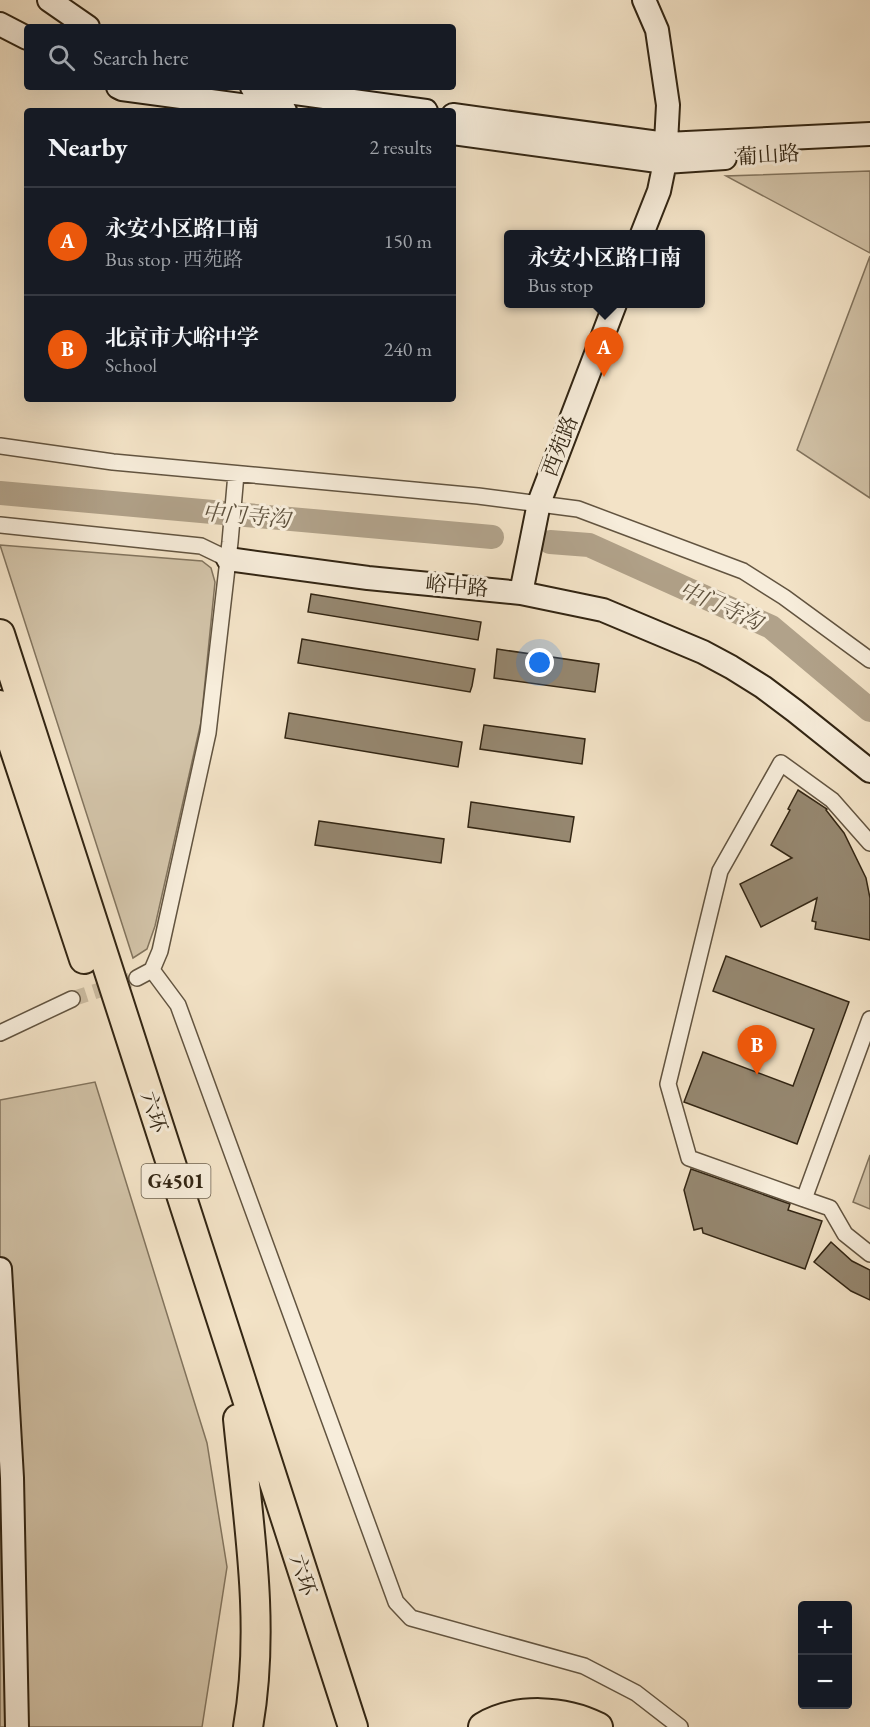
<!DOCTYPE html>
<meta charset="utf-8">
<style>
:root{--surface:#171b24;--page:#242831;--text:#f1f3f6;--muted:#9ea1a6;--line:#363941;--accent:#ea580c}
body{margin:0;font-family:"EB Garamond","Noto Serif SC",serif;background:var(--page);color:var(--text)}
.controls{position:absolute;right:18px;bottom:18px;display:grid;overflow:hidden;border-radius:6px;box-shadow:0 6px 24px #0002}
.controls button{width:54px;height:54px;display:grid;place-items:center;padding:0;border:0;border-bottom:2px solid var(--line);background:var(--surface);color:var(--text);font:30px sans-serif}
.you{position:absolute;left:540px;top:663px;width:21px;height:21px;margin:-15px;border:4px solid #fff;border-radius:50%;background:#1a73e8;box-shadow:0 0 0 9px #1a73e833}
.badge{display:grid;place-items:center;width:39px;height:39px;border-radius:50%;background:var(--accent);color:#fff;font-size:20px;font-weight:700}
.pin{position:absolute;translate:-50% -50px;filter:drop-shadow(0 2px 3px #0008)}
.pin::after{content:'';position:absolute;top:32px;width:21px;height:18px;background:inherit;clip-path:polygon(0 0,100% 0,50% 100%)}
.popup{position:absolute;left:504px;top:230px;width:201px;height:78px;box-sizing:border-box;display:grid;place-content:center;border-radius:6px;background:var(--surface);filter:drop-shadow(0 2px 4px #0005);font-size:20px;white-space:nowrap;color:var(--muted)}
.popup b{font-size:22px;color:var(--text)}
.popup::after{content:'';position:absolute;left:50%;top:100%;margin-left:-12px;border:12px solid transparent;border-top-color:var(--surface)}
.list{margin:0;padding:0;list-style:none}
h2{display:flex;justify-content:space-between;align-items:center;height:78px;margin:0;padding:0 24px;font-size:26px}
h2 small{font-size:20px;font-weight:400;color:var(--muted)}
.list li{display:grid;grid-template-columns:39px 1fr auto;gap:18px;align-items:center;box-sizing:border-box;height:108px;padding:0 24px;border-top:2px solid var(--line)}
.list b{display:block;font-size:22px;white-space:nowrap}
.list p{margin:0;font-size:20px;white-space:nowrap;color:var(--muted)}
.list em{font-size:20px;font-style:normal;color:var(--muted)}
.icon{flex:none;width:33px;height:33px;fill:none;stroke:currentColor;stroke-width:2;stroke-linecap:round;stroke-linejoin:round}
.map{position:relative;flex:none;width:870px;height:1727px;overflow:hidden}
.search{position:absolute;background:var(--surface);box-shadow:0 6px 24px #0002;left:24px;top:24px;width:432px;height:66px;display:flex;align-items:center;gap:15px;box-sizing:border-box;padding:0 21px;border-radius:6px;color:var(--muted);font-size:22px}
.panel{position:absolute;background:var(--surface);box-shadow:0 6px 24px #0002;left:24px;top:108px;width:432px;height:294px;border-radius:6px}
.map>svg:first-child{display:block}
</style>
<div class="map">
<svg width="870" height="1727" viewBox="0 0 870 1727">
<rect width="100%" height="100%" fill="#f3e3c7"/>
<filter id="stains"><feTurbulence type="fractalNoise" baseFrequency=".00333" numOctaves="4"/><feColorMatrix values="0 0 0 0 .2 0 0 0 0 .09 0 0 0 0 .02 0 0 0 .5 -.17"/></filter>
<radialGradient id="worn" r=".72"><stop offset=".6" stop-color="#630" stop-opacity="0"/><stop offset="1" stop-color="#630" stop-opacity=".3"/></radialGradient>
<path fill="#d2c3a8" stroke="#82745e" stroke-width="1.5" d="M870 171V253L726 176Z
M870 256V498L797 450Z
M0 545 202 561 211 568 215 582 201 722 155 926 147 949 133 958Z
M95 1082 207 1443 227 1567 202 1727H0V1100Z
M870 1155V1209L853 1202Z"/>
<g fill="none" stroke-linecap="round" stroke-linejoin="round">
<path stroke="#b1a28a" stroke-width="24" d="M0 493 492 537
M550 542 589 545 771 627 870 710"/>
</g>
<path fill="#968871" stroke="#322513" stroke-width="1.5" d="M311 594 481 622 478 640 308 612Z
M302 639 475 669 472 686 470 692 298 663Z
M497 649 599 664 595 692 494 678Z
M289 713 462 742 458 767 285 738Z
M484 725 585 739 582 764 480 749Z
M798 790 827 809 826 810 844 833 866 878 870 898V940L815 929 816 922 812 921 817 898 761 927 740 884 792 858 771 845 790 810 788 809Z
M471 802 574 817 570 842 468 827Z
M319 821 444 839 441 863 315 845Z
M726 956 849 1002 797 1144 684 1102 703 1052 793 1086 814 1029 713 991Z
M691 1169 790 1204 788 1210 822 1221 805 1269 703 1233 702 1228 694 1230 684 1190Z
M831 1242 852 1261 870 1270V1300L851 1291 814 1262Z"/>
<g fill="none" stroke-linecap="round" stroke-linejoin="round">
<path stroke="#ccbda3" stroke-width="15" stroke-dasharray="15 8" stroke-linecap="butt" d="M72 999 137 978"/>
<g stroke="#625440" stroke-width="18">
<path id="street" d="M0 446 113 462 478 496 578 509 743 571 784 597 870 660
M0 525 201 546 228 559
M870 843 832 800 781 763 720 871 668 1084 689 1158 804 1199 870 1019
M152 970 178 1005 396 1602 411 1618 584 1666 636 1693 680 1727
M137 978 152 970 160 951 208 733 230 542 236 474
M0 1033 72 999
M804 1199 830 1208 845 1234 870 1254"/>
</g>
<g stroke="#322513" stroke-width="26">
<path id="secondary" d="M49 0 88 27
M0 24 27 38
M118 87 122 89 285 111
M252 87 426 111
M453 115 666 144 870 134
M453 133 665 162 725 158
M642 234 659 191 665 162 668 105 657 30 644 0
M228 559 368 578 521 593 603 610 703 652 731 667 763 687 795 711 870 771
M521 593 539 503 615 304
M0 1269 12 1478 17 1727"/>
</g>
<g stroke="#322513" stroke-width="32">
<path id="highway" d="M0 634 353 1727
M0 705 84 959
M238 1419C248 1521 266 1625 248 1727
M483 1727C517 1707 564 1710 598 1727"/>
</g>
<use href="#street" stroke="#f7eddb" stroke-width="15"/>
<use href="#secondary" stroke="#f7eddb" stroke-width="22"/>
<use href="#highway" stroke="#f3e3c7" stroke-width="28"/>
</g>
<g text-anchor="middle" stroke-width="6" stroke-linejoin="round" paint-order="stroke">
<rect fill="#f7eddb" stroke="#6d614f" stroke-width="1.5" x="141.5" y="1164" width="69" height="34" rx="4.5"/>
<g font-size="20" font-weight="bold" fill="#322513">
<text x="176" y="1188">G4501</text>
</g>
<g font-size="21" fill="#322513" stroke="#f7eddb">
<text transform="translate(768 155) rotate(-4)" y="7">葡山路</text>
<text transform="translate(560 446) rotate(-69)" y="7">西苑路</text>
<text transform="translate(457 586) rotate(5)" y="7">峪中路</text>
<text transform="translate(154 1112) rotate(72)" y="7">六环</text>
<text transform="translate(303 1575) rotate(72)" y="7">六环</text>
</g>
<g font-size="22" font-style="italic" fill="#5e513d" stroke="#f7eddb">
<text transform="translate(246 515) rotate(5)" y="8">中门寺沟</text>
<text transform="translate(721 605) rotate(24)" y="8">中门寺沟</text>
</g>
</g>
<rect width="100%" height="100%" filter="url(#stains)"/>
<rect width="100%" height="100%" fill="url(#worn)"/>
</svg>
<div class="controls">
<button>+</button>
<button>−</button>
</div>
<div class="you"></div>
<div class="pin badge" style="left:604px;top:377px">A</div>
<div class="popup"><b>永安小区路口南</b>Bus stop</div>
<div class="pin badge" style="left:757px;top:1075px">B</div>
<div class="search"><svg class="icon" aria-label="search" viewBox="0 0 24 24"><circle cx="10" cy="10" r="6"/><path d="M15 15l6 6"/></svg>Search here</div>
<section class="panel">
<h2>Nearby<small>2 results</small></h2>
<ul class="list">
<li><span class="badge">A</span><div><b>永安小区路口南</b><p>Bus stop · 西苑路</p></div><em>150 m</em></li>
<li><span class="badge">B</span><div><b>北京市大峪中学</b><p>School</p></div><em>240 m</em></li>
</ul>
</section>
</div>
